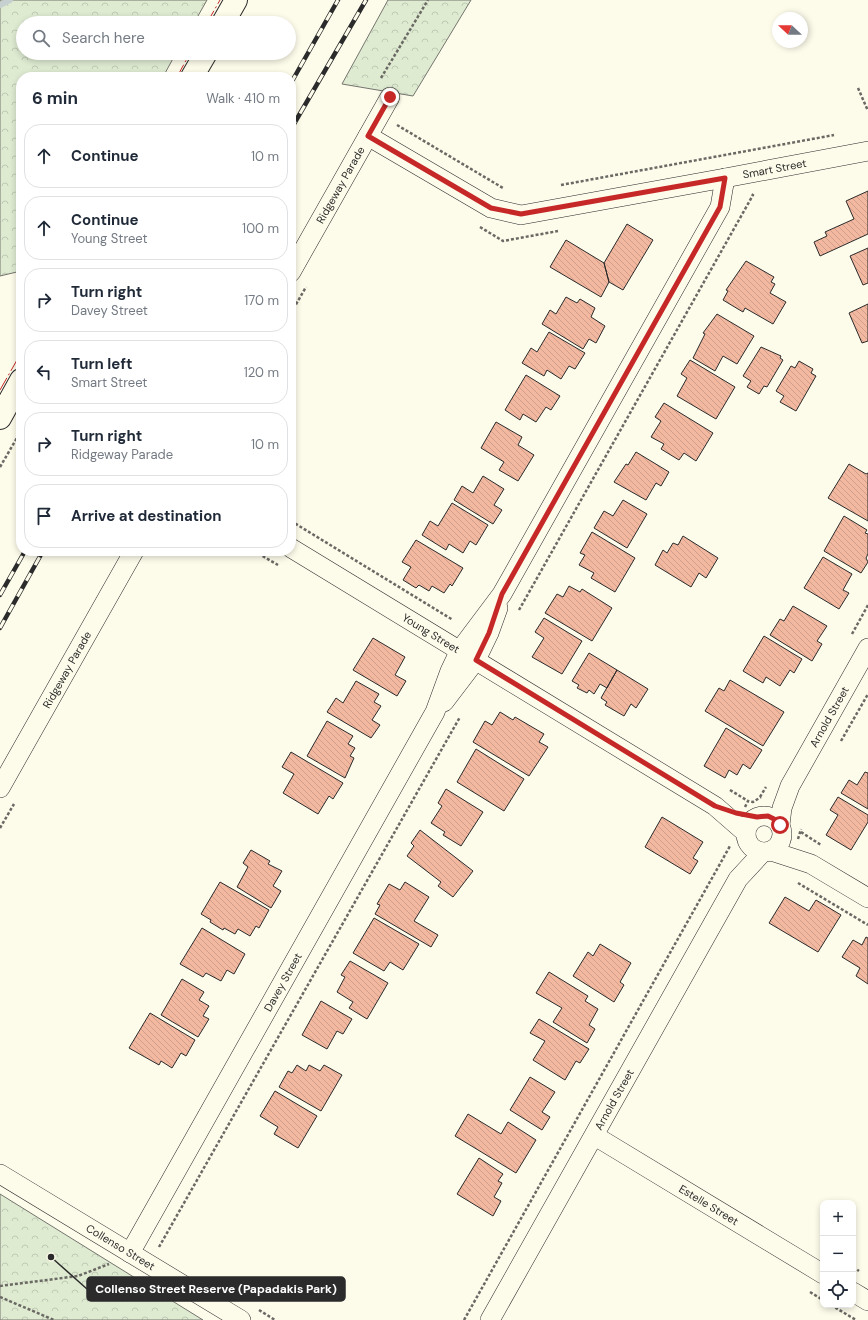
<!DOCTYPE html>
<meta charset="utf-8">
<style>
:root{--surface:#fff;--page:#f2f2f3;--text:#1f2937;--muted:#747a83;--line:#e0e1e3}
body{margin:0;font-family:"DM Sans",sans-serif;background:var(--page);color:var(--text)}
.controls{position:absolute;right:12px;bottom:12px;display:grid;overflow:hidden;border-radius:8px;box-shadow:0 2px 6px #0003}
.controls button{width:36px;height:36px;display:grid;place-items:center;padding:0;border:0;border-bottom:1px solid var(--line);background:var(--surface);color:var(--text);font:20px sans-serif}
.compass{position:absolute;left:772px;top:12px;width:36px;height:36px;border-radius:50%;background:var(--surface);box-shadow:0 2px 6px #0003;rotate:292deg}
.stop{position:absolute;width:12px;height:12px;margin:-9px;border:3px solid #c62828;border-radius:50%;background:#fff}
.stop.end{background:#c62828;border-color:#fff;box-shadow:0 1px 4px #0008}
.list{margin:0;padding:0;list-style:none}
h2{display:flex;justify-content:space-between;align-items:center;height:52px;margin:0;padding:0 16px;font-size:17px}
h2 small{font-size:13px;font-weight:400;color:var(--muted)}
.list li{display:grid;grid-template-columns:26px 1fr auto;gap:12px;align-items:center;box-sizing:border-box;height:64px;margin:0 8px 8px;padding:0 8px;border:1px solid var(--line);border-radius:16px}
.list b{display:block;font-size:15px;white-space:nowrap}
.list p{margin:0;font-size:13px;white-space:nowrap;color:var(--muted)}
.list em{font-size:13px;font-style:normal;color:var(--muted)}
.icon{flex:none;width:22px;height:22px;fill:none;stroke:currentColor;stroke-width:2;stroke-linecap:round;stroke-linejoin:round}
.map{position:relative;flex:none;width:868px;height:1320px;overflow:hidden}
.search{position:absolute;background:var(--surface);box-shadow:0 2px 6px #0003;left:16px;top:16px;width:280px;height:44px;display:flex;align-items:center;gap:10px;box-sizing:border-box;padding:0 14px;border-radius:22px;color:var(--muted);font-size:15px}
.panel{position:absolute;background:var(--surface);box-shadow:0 2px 6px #0003;left:16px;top:72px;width:280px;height:484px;border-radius:16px}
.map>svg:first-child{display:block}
</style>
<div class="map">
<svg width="868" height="1320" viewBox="0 0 868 1320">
<defs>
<pattern id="park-crowns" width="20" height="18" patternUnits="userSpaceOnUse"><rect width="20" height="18" fill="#deebd1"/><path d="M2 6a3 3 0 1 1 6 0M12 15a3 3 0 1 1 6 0" fill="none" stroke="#bfcab4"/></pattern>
<pattern id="building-back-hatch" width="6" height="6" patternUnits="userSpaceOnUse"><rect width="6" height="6" fill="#f2b8a0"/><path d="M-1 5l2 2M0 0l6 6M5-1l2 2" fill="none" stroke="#d09e8a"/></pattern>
</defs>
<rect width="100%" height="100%" fill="#fdfbea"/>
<path fill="url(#park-crowns)" stroke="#74746e" d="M0 0H207L194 23H23V53H176L163 77H21V271L0 276Z
M388 0H471L413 96 342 84Z
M0 1194 203 1320H0Z"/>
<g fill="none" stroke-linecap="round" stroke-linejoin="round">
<path stroke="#c7d0d0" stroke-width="6" d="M0 5 10 0"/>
</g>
<path fill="url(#building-back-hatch)" stroke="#2b2b2b" d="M868 191V234L820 256 814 242 827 236 825 232 854 219 846 201Z
M627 224 653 240 623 290 609 282 604 263Z
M566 240 604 263 609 282 601 297 550 267Z
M868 248V283L863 285 850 256Z
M746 261 774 277 771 282 775 284 770 293 786 302 773 324 745 308 743 312 723 300 728 291 726 290Z
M566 297 577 303 580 299 595 308 591 317 605 326 596 343 589 339 583 349 542 324 550 310 556 314Z
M868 304V341L862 343 849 313Z
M717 314 754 336 737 364 723 356 715 371 693 358 705 334 703 333Z
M549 332 585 353 575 369 569 366 561 379 547 370 544 376 522 363 531 348 537 352Z
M761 347 781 356 780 358 783 360 767 387 764 386 759 394 747 387 751 381 743 376Z
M690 360 735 387 716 419 677 396 687 378 681 374Z
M799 361 813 369 811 373 816 376 796 411 780 402 784 396 776 391 791 366 795 368Z
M526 375 560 396 551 410 546 407 536 422 523 414 520 420 505 410Z
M664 403 713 433 696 461 684 453 679 460 661 449 664 444 651 437 661 421 655 417Z
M496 422 522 437 518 445 534 455 518 481 499 470 504 462 481 448Z
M636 452 669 472 661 486 656 483 646 500 614 482 626 464 628 465Z
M849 464 866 474 868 473V521L828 498Z
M483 476 504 489 494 505 502 510 493 524 454 500 462 486 473 493Z
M623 500 647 514 627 548 594 528 604 511 613 516Z
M452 503 488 525 476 545 470 541 463 553 449 544 446 550 422 535 430 521 438 526Z
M844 516 867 530 865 533 868 534V554L866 558 868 562 861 573 824 551Z
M592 532 635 558 615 592 591 578 594 573 579 565 585 555 580 553Z
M683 536 718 558 706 578 699 573 691 587 655 565 663 550 667 553 673 543 678 545Z
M416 540 463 568 452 586 450 584 444 593 432 586 429 591 419 585 416 588 403 580 411 567 402 562Z
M823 557 852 574 843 590 849 593 839 609 804 588Z
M569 586 580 592 582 589 612 608 592 641 545 613 557 594 563 597Z
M793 606 827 626 817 641 822 644 812 661 770 635 780 619 784 621Z
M544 618 582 641 562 674 532 657 544 638 535 632Z
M764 636 802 659 794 673 790 670 780 686 766 677 763 683 743 671Z
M373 638 405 657 395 675 406 681 397 696 353 670Z
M589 653 617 670 607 688 600 684 594 694 589 690 587 693 577 688 579 685 572 681Z
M617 670 648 689 636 708 631 704 624 716 605 705 607 702 601 698Z
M730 680 784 712 763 746 705 711 719 688 724 691Z
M356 681 379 694 374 702 381 706 372 720 380 725 371 738 327 712 336 698 343 703Z
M500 712 513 720 515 717 544 734 539 742 548 747 529 776 473 742 485 721 492 725Z
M327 721 353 736 348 744 355 748 350 756 354 758 345 778 307 756Z
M726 728 762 750 750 769 743 764 737 775 729 770 725 778 704 766Z
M476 749 524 779 504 811 457 782Z
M291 752 343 783 333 799 329 796 318 814 283 793 294 774 282 767Z
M865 772 868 773V809L841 793 849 780 857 785Z
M446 789 483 812 461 846 443 835 445 832 431 823 442 806 438 803Z
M838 797 868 815V822L851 850 826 835 838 815 830 810Z
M662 817 703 842 693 858 698 861 690 874 645 847Z
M420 830 473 871 453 897 438 886 441 882 407 856 414 846 411 843Z
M251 850 270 861 268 864 282 871 273 886 281 891 271 908 237 887 248 867 243 863Z
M220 882 269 910 259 928 256 926 250 936 238 929 235 934 224 928 223 930 210 922 211 920 201 914Z
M405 882 429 897 414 921 438 935 431 947 375 914 380 905 377 904 389 884 400 890Z
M785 897 809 911 816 900 841 915 818 952 769 923Z
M374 918 419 944 403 970 390 962 384 971 353 953Z
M202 928 245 954 234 974 227 970 221 981 206 973 203 977 180 964Z
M866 937 868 938V984L856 976 860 968 842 957 853 940 862 945Z
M600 944 631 963 620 982 624 985 614 1002 573 976 588 952 593 956Z
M350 961 388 983 367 1019 349 1008 353 1002 337 992 345 977 341 975Z
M549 972 588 996 585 1001 598 1009 589 1025 595 1029 587 1043 553 1022 562 1008 536 993Z
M182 979 204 992 199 1000 209 1006 203 1016 209 1019 198 1037 161 1015Z
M321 1001 352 1019 343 1034 337 1031 327 1049 302 1035Z
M150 1013 195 1040 186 1056 181 1053 172 1068 161 1061 159 1065 129 1048Z
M539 1019 589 1049 580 1063 576 1061 565 1080 533 1060 545 1041 530 1033Z
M297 1065 306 1071 309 1065 320 1071 324 1065 342 1075 321 1111 279 1087 288 1071 292 1073Z
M530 1077 555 1092 542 1112 550 1117 542 1130 510 1110Z
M275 1091 317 1116 298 1148 274 1134 278 1127 260 1116Z
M468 1114 501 1134 508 1122 536 1140 516 1173 455 1136Z
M479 1158 503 1174 498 1181 502 1183 494 1197 501 1201 493 1216 457 1194Z"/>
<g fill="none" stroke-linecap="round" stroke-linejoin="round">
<g stroke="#2b2b2b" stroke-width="20">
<g id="minor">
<path id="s1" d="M368 136 491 208 521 215 725 178 868 151"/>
<path id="s2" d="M291 272 390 97"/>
<path id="s3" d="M291 548 715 806 746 833"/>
<path d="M444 702 476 660 489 633 498 608"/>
<path id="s4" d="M0 788 134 551"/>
<circle cx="764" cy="834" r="18"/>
<path id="s5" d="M780 825 782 808 790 786 868 648"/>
<path d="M771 851 811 864 868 898"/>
<path id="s6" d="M595 1136 823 1274"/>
<path id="s7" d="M0 1174 241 1320"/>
<path id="s8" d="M130 1253 435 712 450 671 460 650 502 594 720 207 725 178"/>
<path d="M853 1292 868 1301"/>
<path id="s9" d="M490 1320 738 879 763 852"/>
</g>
</g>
<g stroke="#2b2b2b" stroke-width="24">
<path id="tertiary" d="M223 23 236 0
M192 77 206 53
M0 418 21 380"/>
</g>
<path stroke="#6a6964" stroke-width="2.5" stroke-dasharray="3 2" stroke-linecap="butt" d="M381 78 428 0
M858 88 868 111
M397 125 503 188
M561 185 834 135
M480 227 503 241 558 231
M291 313 306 287
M0 467 21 431
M291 521 453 620
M254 551 278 565
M519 610 753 195 751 194
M852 634 868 605
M841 741 868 694
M730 790 748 801
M760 797 766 787
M745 807 748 801 753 802 761 797
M0 828 14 804
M801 832 821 845
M798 839 801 829
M798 883 868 925
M159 1247 460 717
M853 1267 859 1271
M0 1286 78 1276 109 1264
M810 1292 823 1300
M0 1297 54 1320
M831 1305 856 1320
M259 1310 275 1320
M464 1320 730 846"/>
<use href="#minor" stroke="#fdfbea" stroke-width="19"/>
<use href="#tertiary" stroke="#fdfbea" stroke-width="22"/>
<g stroke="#2b2b2b" stroke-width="4.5">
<path id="rail" d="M291 83 338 0
M291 129 366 0
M0 595 25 551
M0 628 43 551"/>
</g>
<use href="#rail" stroke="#fdfbea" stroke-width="3" stroke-dasharray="9" stroke-linecap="butt"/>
<path stroke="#c62828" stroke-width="1" stroke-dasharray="14 3 2 3" stroke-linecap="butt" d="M207 23 220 0
M177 77 190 53
M0 390 21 353"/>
</g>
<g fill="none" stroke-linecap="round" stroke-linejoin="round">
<path stroke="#c62828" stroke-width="5" d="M390 97 368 136 491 208 521 214 725 178 720 207 502 594 489 633 476 660 715 806 736 813 757 817 768 816 774 819 780 825"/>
</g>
<g text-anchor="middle" stroke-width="3" stroke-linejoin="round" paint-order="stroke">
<g font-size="11" fill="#2b2b2b" stroke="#fdfbea">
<text dy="4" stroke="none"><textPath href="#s1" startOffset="431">Smart Street</textPath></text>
<text dy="4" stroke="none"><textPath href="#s2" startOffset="100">Ridgeway Parade</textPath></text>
<text dy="4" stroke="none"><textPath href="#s3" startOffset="164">Young Street</textPath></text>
<text dy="4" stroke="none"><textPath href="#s4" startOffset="136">Ridgeway Parade</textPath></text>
<text dy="4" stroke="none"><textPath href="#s5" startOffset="120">Arnold Street</textPath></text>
<text dy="4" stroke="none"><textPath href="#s8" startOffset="311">Davey Street</textPath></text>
<text dy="4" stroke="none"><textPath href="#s9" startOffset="253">Arnold Street</textPath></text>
<text dy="4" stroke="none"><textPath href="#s6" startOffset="133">Estelle Street</textPath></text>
<text dy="4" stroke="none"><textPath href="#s7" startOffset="141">Collenso Street</textPath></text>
</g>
</g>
<path fill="none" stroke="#2b2b2b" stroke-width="1.5" d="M51 1257L87 1289"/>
<circle fill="#2b2b2b" stroke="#fdfbea" stroke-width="1.5" cx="51" cy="1257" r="4"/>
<rect fill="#2b2b2b" stroke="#2b2b2b" stroke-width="1.5" x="87" y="1277" width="258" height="24" rx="4"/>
<g font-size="12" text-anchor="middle" font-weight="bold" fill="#fff">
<text x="216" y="1293">Collenso Street Reserve (Papadakis Park)</text>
</g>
</svg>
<div class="controls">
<button>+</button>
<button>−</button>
<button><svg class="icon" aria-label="locate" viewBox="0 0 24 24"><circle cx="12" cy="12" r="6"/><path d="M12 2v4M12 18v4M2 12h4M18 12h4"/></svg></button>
</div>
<svg class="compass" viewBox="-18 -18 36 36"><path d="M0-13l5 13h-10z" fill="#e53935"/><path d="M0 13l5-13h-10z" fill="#747a83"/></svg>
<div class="stop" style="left:780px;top:825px"></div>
<div class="stop end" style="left:390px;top:97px"></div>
<div class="search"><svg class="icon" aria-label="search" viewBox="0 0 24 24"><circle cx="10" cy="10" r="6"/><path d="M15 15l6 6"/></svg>Search here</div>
<section class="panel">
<h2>6 min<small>Walk · 410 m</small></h2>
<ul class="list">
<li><svg class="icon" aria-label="ahead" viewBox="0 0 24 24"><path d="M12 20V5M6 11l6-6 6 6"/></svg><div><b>Continue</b></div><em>10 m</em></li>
<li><svg class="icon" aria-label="ahead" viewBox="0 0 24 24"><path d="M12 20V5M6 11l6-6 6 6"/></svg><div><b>Continue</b><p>Young Street</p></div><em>100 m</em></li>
<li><svg class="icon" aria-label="right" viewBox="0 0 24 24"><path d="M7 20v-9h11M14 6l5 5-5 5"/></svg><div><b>Turn right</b><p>Davey Street</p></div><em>170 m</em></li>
<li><svg class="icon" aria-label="left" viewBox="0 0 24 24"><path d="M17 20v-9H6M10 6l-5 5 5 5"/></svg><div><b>Turn left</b><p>Smart Street</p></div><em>120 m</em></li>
<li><svg class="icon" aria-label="right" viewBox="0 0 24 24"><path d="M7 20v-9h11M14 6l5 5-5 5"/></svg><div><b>Turn right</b><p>Ridgeway Parade</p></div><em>10 m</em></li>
<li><svg class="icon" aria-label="arrive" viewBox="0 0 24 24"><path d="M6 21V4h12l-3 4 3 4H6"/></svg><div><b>Arrive at destination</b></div></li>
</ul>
</section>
</div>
